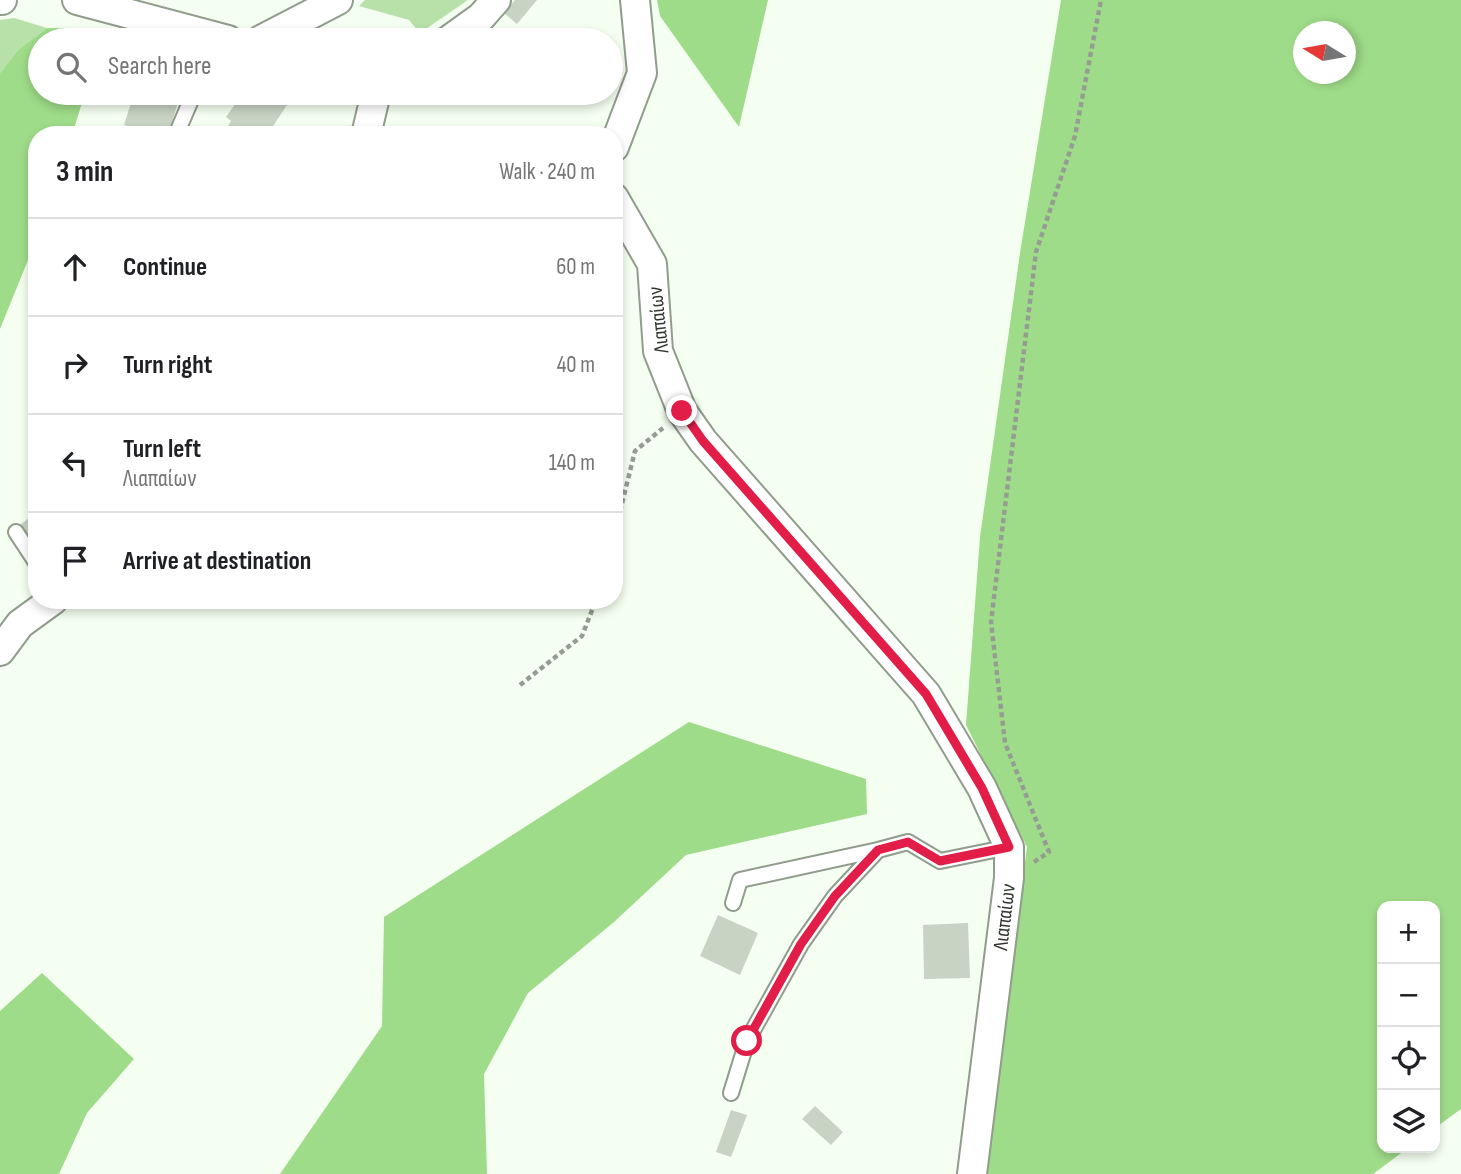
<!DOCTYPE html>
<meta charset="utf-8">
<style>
:root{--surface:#fff;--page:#f2f2f2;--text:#202124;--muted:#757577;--line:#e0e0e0}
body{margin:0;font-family:"Sofia Sans Condensed",sans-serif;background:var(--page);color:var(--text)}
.controls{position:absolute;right:21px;bottom:21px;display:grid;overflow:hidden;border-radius:14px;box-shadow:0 4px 10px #0003}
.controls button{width:63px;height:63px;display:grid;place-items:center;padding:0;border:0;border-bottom:2px solid var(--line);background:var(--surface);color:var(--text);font:35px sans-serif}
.compass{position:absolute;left:1293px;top:21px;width:63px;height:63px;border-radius:50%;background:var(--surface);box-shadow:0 4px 10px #0003;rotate:281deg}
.stop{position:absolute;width:21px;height:21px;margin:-16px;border:5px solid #e11d48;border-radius:50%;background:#fff}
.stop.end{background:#e11d48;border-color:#fff;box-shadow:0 2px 7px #0008}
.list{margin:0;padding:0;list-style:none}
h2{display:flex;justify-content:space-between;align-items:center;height:91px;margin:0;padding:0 28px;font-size:30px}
h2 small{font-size:23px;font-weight:400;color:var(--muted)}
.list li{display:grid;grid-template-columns:46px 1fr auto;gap:21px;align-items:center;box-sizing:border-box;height:98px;padding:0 28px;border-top:2px solid var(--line)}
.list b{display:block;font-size:26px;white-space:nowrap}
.list p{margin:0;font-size:23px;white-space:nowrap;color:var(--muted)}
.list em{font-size:23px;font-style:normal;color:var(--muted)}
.icon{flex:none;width:38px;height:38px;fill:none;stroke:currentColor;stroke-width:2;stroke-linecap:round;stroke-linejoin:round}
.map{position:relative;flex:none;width:1461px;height:1174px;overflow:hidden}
.search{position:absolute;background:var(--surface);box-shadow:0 4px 10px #0003;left:28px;top:28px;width:595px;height:77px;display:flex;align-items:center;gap:18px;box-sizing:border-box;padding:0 24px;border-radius:38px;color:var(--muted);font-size:26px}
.panel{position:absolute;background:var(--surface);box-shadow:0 4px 10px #0003;left:28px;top:126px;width:595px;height:483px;border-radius:28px}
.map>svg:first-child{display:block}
</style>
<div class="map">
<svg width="1461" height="1174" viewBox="0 0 1461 1174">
<rect width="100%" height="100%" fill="#f5fff1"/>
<path fill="#b8e1a9" d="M365 0H468L420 33 409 20 359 6Z
M14 18 47 28 18 50 0 73V20Z"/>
<path fill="#9fdc89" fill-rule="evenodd" d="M657 0H768L739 127 660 16Z
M1061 0H1461V1109L1435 1128V906H1382V1148H1408L1373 1174H984L1027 847 966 725 980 537 1020 253ZM1304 32H1346V74H1304Z
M47 28H105L101 40H40V93H85L72 135H37V238L0 329V73L18 50Z
M689 722 866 779 867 814 686 855 614 922 528 993 484 1074 487 1174H280L382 1026 384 917Z
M42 973 134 1059 87 1113 59 1174H0V1011Z"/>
<path fill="#c7d3c3" d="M515 0H537L517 24 504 13Z
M134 93H181L168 135H156L124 125Z
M243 93H276L289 102 267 135 257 132 256 135H229L225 131 231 121 226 117Z
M37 507V544L20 525 34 514 32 511Z
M718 915 758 933 740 975 700 956Z
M968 923 970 978 924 979 923 925Z
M815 1106 843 1132 831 1145 802 1119Z
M731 1110 747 1115 731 1157 716 1152Z"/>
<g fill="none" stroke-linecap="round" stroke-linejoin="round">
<g stroke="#909c8c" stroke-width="18">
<path id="lane" d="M176 135 194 93
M16 532 37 564
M733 903 740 880 878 850
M731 1093 747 1041 801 944 835 896 878 850 908 842 940 861 1009 847"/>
</g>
<g stroke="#909c8c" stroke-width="32">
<path id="street" d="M0 0H2
M77 0 228 40
M261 40 338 0
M449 40 481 17 496 0
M366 135 376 93
M614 147 642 73 635 0
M614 198 652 264 658 351 682 411 703 441 926 694 982 788 1009 847V878L972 1174
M0 651 20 624 53 600"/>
</g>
<path stroke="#959c92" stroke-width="4.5" stroke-dasharray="5 3.5" stroke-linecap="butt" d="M614 536 635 451 663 428
M520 685 582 636 596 600
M1034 862 1049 852 1005 743 991 622 1036 252 1075 136 1101 0"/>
<use href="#lane" stroke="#fff" stroke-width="14"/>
<use href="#street" stroke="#fff" stroke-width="28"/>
</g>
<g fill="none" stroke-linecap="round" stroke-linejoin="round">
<path stroke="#e11d48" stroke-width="9" d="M682 411 703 441 926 694 982 788 1009 847 940 861 908 842 878 850 835 896 801 944 747 1041"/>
</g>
<g text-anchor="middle" stroke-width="5" stroke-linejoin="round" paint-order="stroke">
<g font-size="21" fill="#323630" stroke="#fff">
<text transform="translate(658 320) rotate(-96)" y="7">Λιαπαίων</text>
<text transform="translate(1004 917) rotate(-83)" y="7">Λιαπαίων</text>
</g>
</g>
</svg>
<div class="controls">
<button>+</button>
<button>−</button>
<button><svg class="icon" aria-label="locate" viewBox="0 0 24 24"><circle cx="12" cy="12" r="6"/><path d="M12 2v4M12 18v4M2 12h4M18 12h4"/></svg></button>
<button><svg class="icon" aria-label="layers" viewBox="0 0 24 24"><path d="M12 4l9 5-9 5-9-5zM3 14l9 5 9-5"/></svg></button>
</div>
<svg class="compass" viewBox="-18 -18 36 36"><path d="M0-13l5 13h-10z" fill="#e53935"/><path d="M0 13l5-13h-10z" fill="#757577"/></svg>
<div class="stop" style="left:747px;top:1041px"></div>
<div class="stop end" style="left:682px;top:411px"></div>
<div class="search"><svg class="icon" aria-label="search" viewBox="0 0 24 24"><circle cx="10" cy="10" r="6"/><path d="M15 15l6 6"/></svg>Search here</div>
<section class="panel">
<h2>3 min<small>Walk · 240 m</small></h2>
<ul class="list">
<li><svg class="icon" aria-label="ahead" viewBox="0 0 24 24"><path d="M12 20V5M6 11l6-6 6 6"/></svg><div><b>Continue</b></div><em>60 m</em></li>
<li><svg class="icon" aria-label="right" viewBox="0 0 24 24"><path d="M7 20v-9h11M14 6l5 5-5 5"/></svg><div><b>Turn right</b></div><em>40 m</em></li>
<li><svg class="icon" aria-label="left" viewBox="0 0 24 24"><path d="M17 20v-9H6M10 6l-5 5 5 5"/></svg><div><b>Turn left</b><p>Λιαπαίων</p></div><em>140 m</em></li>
<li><svg class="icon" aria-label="arrive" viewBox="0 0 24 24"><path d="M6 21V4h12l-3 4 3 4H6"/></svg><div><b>Arrive at destination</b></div></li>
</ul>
</section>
</div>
